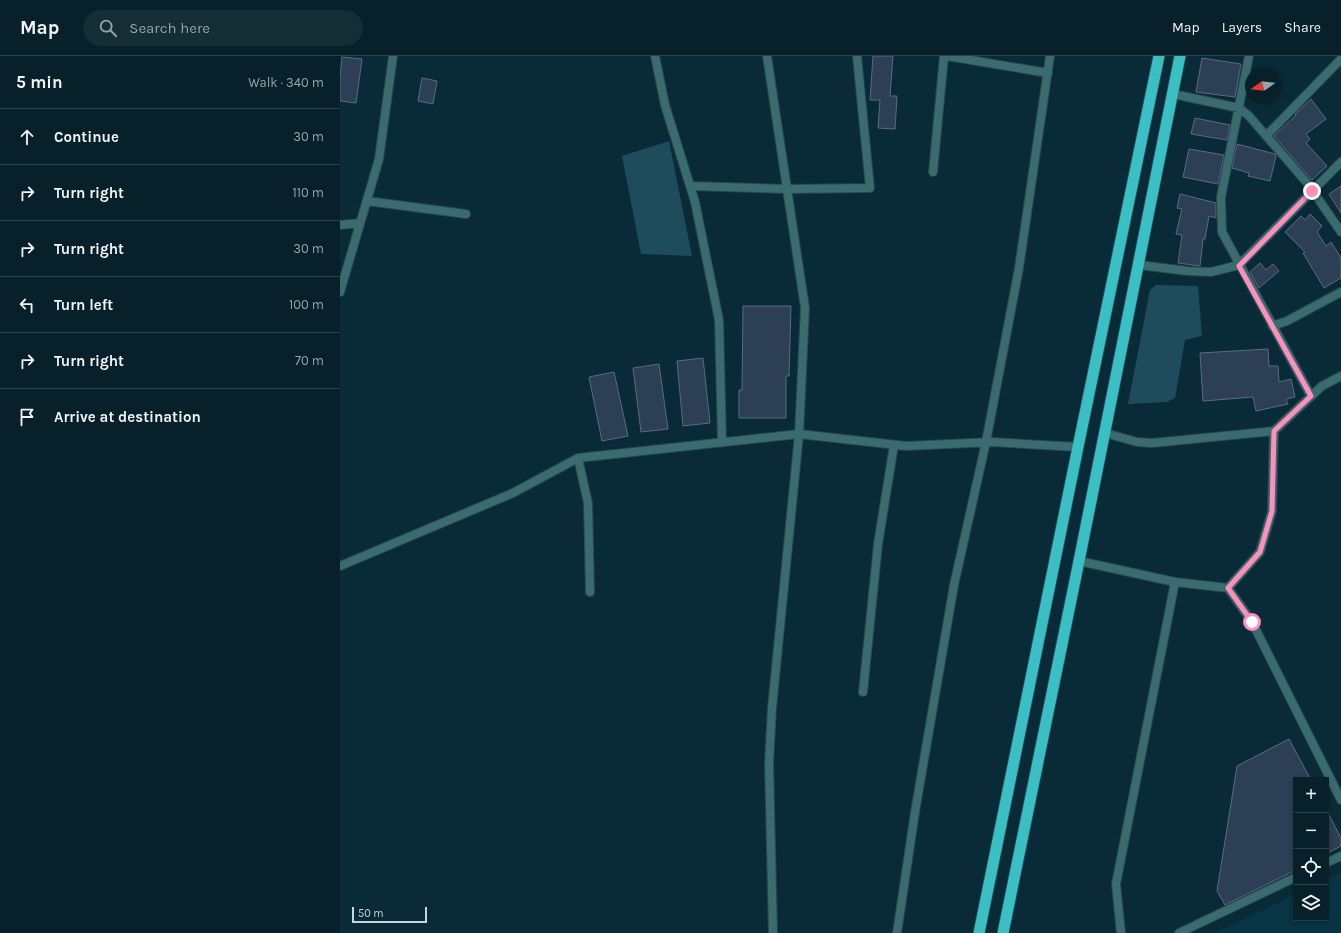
<!DOCTYPE html>
<meta charset="utf-8">
<style>
:root{--surface:#072029;--page:#152d35;--text:#f1f3f6;--muted:#98a3a8;--line:#283e46}
body{margin:0;font-family:Karla,sans-serif;background:var(--page);color:var(--text)}
.controls{position:absolute;right:12px;bottom:12px;display:grid;overflow:hidden;border-radius:0px;box-shadow:0 2px 6px #0003}
.controls button{width:36px;height:36px;display:grid;place-items:center;padding:0;border:0;border-bottom:1px solid var(--line);background:var(--surface);color:var(--text);font:20px sans-serif}
.compass{position:absolute;left:905px;top:12px;width:36px;height:36px;border-radius:50%;background:var(--surface);box-shadow:0 2px 6px #0003;rotate:256deg}
.scale{position:absolute;left:12px;bottom:10px;width:75px;box-sizing:border-box;padding-left:4px;border:2px solid #c4d6dd;border-top:0;font-size:11px;line-height:14px;white-space:nowrap;color:#c4d6dd;-webkit-text-stroke:3px #092b37;paint-order:stroke}
.stop{position:absolute;width:12px;height:12px;margin:-9px;border:3px solid #ff8ebb;border-radius:50%;background:#fff}
.stop.end{background:#ff8ebb;border-color:#fff;box-shadow:0 1px 4px #0008}
.list{margin:0;padding:0;list-style:none}
h2{display:flex;justify-content:space-between;align-items:center;height:52px;margin:0;padding:0 16px;font-size:17px}
h2 small{font-size:13px;font-weight:400;color:var(--muted)}
.list li{display:grid;grid-template-columns:26px 1fr auto;gap:12px;align-items:center;box-sizing:border-box;height:56px;padding:0 16px;border-top:1px solid var(--line)}
.list b{display:block;font-size:15px;white-space:nowrap}
.list em{font-size:13px;font-style:normal;color:var(--muted)}
.icon{flex:none;width:22px;height:22px;fill:none;stroke:currentColor;stroke-width:2;stroke-linecap:round;stroke-linejoin:round}
.map{position:relative;flex:none;width:1001px;height:877px;overflow:hidden}
header{display:flex;align-items:center;gap:24px;box-sizing:border-box;height:56px;padding:0 20px;background:var(--surface);border-bottom:1px solid var(--line)}
header strong{font-size:19px}
nav{display:flex;gap:22px;margin-inline-start:auto;font-size:14px}
.search{width:280px;height:36px;background:var(--page);display:flex;align-items:center;gap:10px;box-sizing:border-box;padding:0 14px;border-radius:22px;color:var(--muted);font-size:15px}
main{display:flex}
aside{flex:1;background:var(--surface)}
.map>svg:first-child{display:block}
</style>
<header>
<strong>Map</strong>
<div class="search"><svg class="icon" aria-label="search" viewBox="0 0 24 24"><circle cx="10" cy="10" r="6"/><path d="M15 15l6 6"/></svg>Search here</div>
<nav><a>Map</a><a>Layers</a><a>Share</a></nav>
</header>
<main>
<aside>
<h2>5 min<small>Walk · 340 m</small></h2>
<ul class="list">
<li><svg class="icon" aria-label="ahead" viewBox="0 0 24 24"><path d="M12 20V5M6 11l6-6 6 6"/></svg><div><b>Continue</b></div><em>30 m</em></li>
<li><svg class="icon" aria-label="right" viewBox="0 0 24 24"><path d="M7 20v-9h11M14 6l5 5-5 5"/></svg><div><b>Turn right</b></div><em>110 m</em></li>
<li><svg class="icon" aria-label="right" viewBox="0 0 24 24"><path d="M7 20v-9h11M14 6l5 5-5 5"/></svg><div><b>Turn right</b></div><em>30 m</em></li>
<li><svg class="icon" aria-label="left" viewBox="0 0 24 24"><path d="M17 20v-9H6M10 6l-5 5 5 5"/></svg><div><b>Turn left</b></div><em>100 m</em></li>
<li><svg class="icon" aria-label="right" viewBox="0 0 24 24"><path d="M7 20v-9h11M14 6l5 5-5 5"/></svg><div><b>Turn right</b></div><em>70 m</em></li>
<li><svg class="icon" aria-label="arrive" viewBox="0 0 24 24"><path d="M6 21V4h12l-3 4 3 4H6"/></svg><div><b>Arrive at destination</b></div></li>
</ul>
</aside>
<div class="map">
<svg width="1001" height="877" viewBox="0 0 1001 877">
<rect width="100%" height="100%" fill="#092b37"/>
<path fill="#073545" d="M1001 817V877H874L956 838V862H986V824Z"/>
<path fill="#1e4c5c" d="M329 85 352 200 301 198 282 100Z
M816 229 858 230 862 280 845 284 835 342 827 346 788 348 810 234Z"/>
<path fill="#2c3f54" stroke="#586c83" d="M533 0H553L550 40H557L555 73 538 72 540 44H530Z
M2 1 22 3 16 47 0 45V22Z
M862 2 901 8 895 41 856 36Z
M82 22 97 25 93 48 78 45Z
M971 43 986 63 966 78 970 83 966 87 987 110 972 124 934 80 956 59 955 58Z
M855 62 890 69 887 84 851 78Z
M897 88 935 98 936 100 930 125 908 120 909 117 892 112Z
M849 93 884 99 878 128 843 121Z
M1001 130V157L989 138Z
M840 138 876 147V162L869 160 865 183H863L860 210 838 207 842 179 836 178 842 153 837 152Z
M970 158 982 170 977 176 986 190 991 186 1001 202V222L984 232 963 197 965 196 945 176 961 160 965 164Z
M920 207 926 214 933 208 939 215 919 232 910 216Z
M403 250H451L449 320H446V362H399V334H402Z
M928 293 929 310H938L939 326 951 323 955 341 946 343 948 348 916 355 913 341 863 345 860 297Z
M363 302 370 367 343 370 337 305Z
M319 308 328 373 301 376 293 312Z
M274 316 288 380 262 385 249 321Z
M949 683 971 724H956V814L885 849 877 835 897 710Z
M986 753 1001 782V790L986 798Z"/>
<g fill="none" stroke-linecap="round" stroke-linejoin="round">
<g stroke="#274652" stroke-width="10">
<path id="minor" d="M315 0 325 49 355 146 379 264 382 386
M427 0 465 252 459 378 432 652 429 707 433 877
M607 0 708 17
M909 0 881 141 882 176 971 340
M833 38 899 52 909 60 968 128 1001 176
M926 80 1001 3
M593 116 604 0
M351 130 447 133 530 132 517 0
M27 145 126 158
M0 169 20 167
M799 209 848 215 871 216 899 209 1001 106
M0 236 39 103 53 0
M932 270 947 265 1001 236
M765 377 797 386 812 387 934 375
M238 402 248 447 250 536
M739 505 835 526 888 532 912 566 1001 744
M0 510 173 437 238 402 459 378 566 390 652 386 738 391
M888 532 920 496 932 455 934 375 982 330 1001 320
M523 636 538 488 554 389
M986 807 1001 800
M557 877 575 756 614 529 646 386 679 212 710 0
M781 877 776 828 835 526
M839 877 956 821"/>
</g>
<g stroke="#274652" stroke-width="13">
<path id="trunk" d="M639 877 738 391 819 0
M663 877 739 505 840 0"/>
</g>
<use href="#minor" stroke="#3a6c6f" stroke-width="8"/>
<use href="#trunk" stroke="#3ac0c4" stroke-width="11"/>
</g>
<g fill="none" stroke-linecap="round" stroke-linejoin="round">
<path stroke="#ff8ebb" stroke-width="5" d="M912 566 888 532 920 496 932 455 934 375 971 340 899 210 972 135"/>
</g>
</svg>
<div class="controls">
<button>+</button>
<button>−</button>
<button><svg class="icon" aria-label="locate" viewBox="0 0 24 24"><circle cx="12" cy="12" r="6"/><path d="M12 2v4M12 18v4M2 12h4M18 12h4"/></svg></button>
<button><svg class="icon" aria-label="layers" viewBox="0 0 24 24"><path d="M12 4l9 5-9 5-9-5zM3 14l9 5 9-5"/></svg></button>
</div>
<svg class="compass" viewBox="-18 -18 36 36"><path d="M0-13l5 13h-10z" fill="#e53935"/><path d="M0 13l5-13h-10z" fill="#98a3a8"/></svg>
<div class="scale">50 m</div>
<div class="stop" style="left:912px;top:566px"></div>
<div class="stop end" style="left:972px;top:135px"></div>
</div>
</main>
